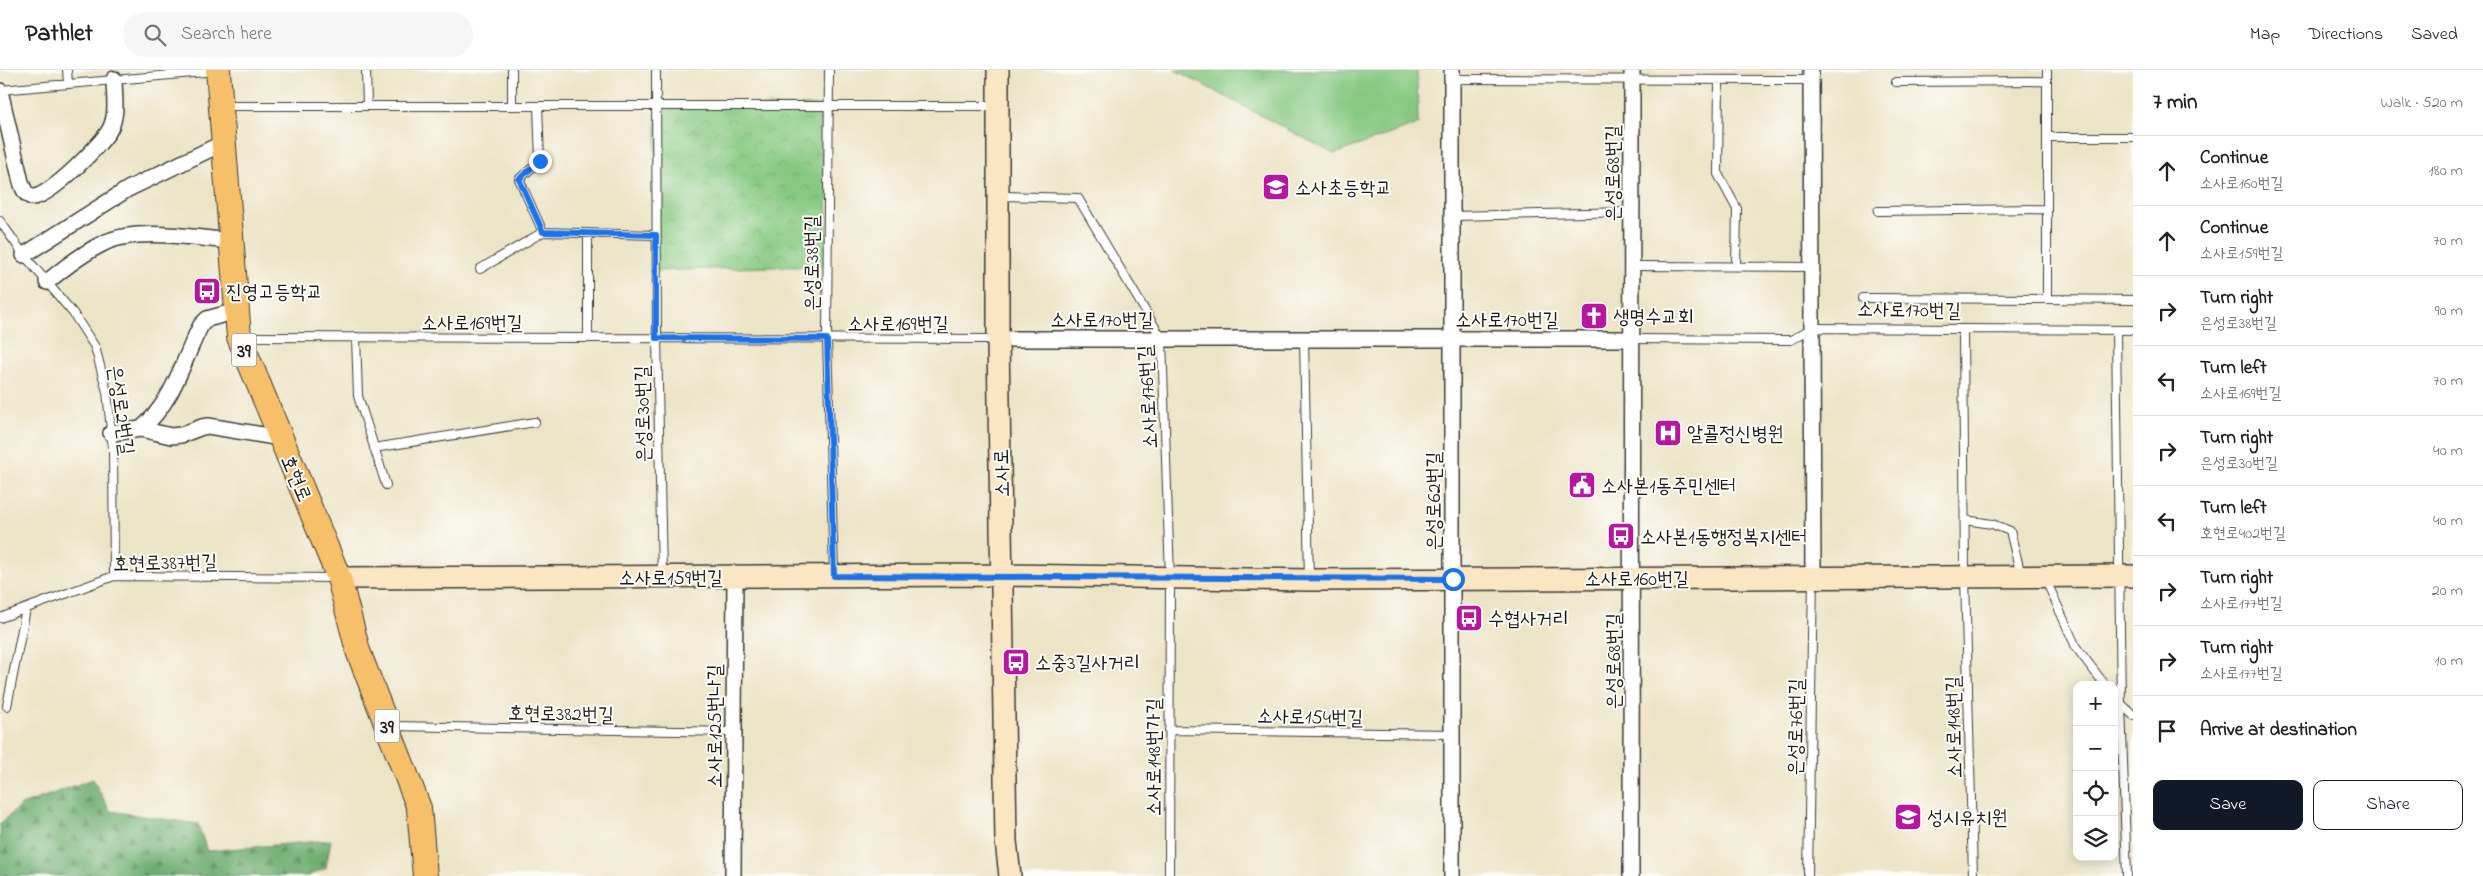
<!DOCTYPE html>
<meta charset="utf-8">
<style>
:root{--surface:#fff;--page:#f6f6f6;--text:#222;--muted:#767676;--line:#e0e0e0;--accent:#111827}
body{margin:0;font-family:"Indie Flower","Poor Story",sans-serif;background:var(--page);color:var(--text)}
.controls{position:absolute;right:15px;bottom:15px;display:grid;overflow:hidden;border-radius:10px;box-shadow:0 2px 12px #0003}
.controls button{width:45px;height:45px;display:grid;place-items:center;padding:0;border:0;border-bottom:1px solid var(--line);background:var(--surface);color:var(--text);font:25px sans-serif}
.stop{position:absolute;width:15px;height:15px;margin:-11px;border:4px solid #1a73e8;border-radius:50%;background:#fff}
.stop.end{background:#1a73e8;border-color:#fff;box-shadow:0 1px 5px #0008}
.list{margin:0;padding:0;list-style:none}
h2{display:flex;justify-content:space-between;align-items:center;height:65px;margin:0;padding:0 20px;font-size:21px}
h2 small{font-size:16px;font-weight:400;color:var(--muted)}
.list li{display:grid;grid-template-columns:32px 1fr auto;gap:15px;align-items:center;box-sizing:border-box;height:70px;padding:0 20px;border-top:1px solid var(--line)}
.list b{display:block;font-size:19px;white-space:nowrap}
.list p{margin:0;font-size:16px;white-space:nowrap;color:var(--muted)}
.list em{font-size:16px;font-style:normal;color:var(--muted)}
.actions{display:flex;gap:10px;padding:15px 20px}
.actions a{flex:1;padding:11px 0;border:1px solid var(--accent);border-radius:10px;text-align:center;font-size:18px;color:var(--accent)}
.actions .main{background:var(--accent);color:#fff}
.icon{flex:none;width:28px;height:28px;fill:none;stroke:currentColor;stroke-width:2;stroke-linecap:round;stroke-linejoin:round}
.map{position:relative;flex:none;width:2133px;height:806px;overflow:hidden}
header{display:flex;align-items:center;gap:30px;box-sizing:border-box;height:70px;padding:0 25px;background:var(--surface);border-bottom:1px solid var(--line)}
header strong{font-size:24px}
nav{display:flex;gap:28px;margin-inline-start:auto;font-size:18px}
.search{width:350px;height:45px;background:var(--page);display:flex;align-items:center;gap:12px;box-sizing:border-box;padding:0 18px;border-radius:28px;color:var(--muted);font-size:19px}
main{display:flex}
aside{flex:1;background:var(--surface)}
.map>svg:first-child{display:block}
</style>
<header>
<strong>Pathlet</strong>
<div class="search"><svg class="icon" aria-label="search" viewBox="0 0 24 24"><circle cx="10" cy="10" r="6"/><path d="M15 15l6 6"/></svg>Search here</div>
<nav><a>Map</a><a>Directions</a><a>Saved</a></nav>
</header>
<main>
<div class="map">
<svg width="2133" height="806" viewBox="0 0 2133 806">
<defs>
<pattern id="forest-firs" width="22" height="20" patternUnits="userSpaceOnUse" patternTransform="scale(1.25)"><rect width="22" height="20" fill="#6dad70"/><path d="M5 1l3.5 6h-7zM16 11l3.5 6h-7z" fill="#598c5b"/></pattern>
<pattern id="park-crowns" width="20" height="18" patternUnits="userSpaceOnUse" patternTransform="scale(1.25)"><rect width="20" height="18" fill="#87c982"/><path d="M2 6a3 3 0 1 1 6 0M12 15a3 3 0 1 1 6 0" fill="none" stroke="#74ac70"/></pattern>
</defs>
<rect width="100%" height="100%" fill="#fdfcf7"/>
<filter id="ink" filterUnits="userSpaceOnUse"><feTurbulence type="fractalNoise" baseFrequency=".02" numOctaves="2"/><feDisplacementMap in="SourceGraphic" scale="10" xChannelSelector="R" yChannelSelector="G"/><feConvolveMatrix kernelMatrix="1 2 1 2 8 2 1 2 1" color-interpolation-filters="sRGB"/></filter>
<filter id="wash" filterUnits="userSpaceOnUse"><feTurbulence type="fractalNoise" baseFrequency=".0096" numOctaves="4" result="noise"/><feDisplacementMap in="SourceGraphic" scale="20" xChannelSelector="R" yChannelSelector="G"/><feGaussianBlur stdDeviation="1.12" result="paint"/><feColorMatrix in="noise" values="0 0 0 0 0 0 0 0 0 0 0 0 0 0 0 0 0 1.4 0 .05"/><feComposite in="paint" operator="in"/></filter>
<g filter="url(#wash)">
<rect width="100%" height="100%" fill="#ece4c6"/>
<path fill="#87c982" stroke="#52724f" d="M1175 0H1417L1418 54 1334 84Z"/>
<path fill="url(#forest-firs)" stroke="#446446" d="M93 709 110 741 198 754 207 781 331 770 326 798 308 806H0V754L21 735Z"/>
<path fill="url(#park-crowns)" stroke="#52724f" d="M656 36H828L827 195 656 201Z"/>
</g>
<g filter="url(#ink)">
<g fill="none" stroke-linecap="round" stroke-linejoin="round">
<g stroke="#3b3a36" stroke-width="10">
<path id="lane" d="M67 0 68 13
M366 0 367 36
M512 0V36
M656 0 657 268 662 505
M829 0 827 269 834 504
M1452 9 1811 10
M1719 10 1718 104 1737 139 1736 196
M1896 12 2047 11
M0 20 216 1
M223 36H996
M538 36 540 91 519 109 543 162
M2047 67H2133
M1000 126 1078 128 1162 269 1170 508 1169 806
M1878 141 2047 139
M1452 146 1632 142
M0 151 24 185 73 243 95 277 107 322 113 379 114 506
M588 163V268
M1632 196 1812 197
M480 199 543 162 656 165
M1863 228 2047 229V0
M2047 229 2133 230
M1963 260 1965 507 1973 806
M2116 260 2121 635 2127 806
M243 267 996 269
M356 267 358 326 386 415
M1304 269 1309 509
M1631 269 1791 270 1812 258 2133 260
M374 378 535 352
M1965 450 1992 454 2010 461 2021 505
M2045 508 2076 577 2105 615
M0 548 114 506 334 508
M2114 627 2133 645
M7 636 26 539
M392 656 734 662
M1169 660 1451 664
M1808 806 1813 508"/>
</g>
<g stroke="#3b3a36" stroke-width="18">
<path id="street" d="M1811 0 1813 507
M0 21 21 112C23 118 25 125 32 127 48 129 103 73 110 59 118 44 114 25 114 9
M24 185 128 119 223 73
M47 212C65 197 83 183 104 173 137 157 195 168 231 171
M998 269H1631
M141 359C174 331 182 292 201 255L207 249 236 241
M111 363 141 359 171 366 181 365 202 357 208 356 281 368
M733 806 735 506
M1452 806V0
M1631 806 1632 0"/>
</g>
<g stroke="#3b3a36" stroke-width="24">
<path id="secondary" d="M998 0V269L1006 771 1010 806
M339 508 1003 505 1309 510 2133 506"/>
</g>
<g stroke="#3b3a36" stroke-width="26">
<path id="primary" d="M218 0 239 267 339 508 358 581 419 738 425 806"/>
</g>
<use href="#lane" stroke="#fff" stroke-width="8"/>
<use href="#street" stroke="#fff" stroke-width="15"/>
<use href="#secondary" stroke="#fbe6c4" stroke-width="21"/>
<use href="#primary" stroke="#f6c06b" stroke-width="24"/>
</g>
</g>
<g fill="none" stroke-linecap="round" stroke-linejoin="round" filter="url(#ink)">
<path stroke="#1a73e8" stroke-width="6" d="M540 91 519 109 543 162 656 165V268L827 269 834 506 1453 509"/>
</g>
<defs>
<g id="school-square" transform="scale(1.4375)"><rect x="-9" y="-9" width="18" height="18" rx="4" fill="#b5179e" stroke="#fdfcf7"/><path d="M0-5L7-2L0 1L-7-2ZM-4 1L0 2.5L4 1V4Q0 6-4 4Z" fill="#fff"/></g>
<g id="bus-square" transform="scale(1.4375)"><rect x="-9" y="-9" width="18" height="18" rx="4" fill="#b5179e" stroke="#fdfcf7"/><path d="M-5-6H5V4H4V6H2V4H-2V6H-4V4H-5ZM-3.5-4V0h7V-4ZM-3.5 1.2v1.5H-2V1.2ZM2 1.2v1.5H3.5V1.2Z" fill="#fff"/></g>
<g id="church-square" transform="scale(1.4375)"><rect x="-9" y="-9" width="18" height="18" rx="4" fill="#b5179e" stroke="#fdfcf7"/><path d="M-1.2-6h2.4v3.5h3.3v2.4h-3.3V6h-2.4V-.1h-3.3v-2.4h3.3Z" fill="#fff"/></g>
<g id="hospital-square" transform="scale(1.4375)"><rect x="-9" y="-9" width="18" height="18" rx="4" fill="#b5179e" stroke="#fdfcf7"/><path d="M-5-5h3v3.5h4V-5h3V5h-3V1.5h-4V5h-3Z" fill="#fff"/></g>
<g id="civic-square" transform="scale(1.4375)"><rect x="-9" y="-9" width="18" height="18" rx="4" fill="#b5179e" stroke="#fdfcf7"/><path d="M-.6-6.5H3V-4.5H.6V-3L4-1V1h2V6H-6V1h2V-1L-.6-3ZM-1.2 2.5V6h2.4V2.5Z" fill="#fff"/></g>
</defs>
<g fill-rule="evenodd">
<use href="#school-square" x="1276" y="117"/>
<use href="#bus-square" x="207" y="221"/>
<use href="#church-square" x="1594" y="246"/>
<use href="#hospital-square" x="1668" y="363"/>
<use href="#civic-square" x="1582" y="415"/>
<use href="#bus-square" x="1621" y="466"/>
<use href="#bus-square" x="1469" y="548"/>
<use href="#bus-square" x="1016" y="592"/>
<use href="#school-square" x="1908" y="747"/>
</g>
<g text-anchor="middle" stroke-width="4" stroke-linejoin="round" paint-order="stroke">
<g fill="#fdfcf7" stroke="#605f5e" stroke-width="1">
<rect x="231.5" y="263.5" width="25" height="33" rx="4"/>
<rect x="374.5" y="639.5" width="25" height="33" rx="4"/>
</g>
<g font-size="19" font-weight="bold" fill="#1c1c1c">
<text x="244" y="287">39</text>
<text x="387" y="663">39</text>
</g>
<g font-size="20" fill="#1c1c1c" stroke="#fdfcf7">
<text transform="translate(1612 103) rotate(-90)" y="7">은성로68번길</text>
<text transform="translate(811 193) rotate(-90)" y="7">은성로38번길</text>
<text transform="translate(1909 239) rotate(1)" y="7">소사로170번길</text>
<text x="1102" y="256">소사로170번길</text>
<text x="1507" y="256">소사로170번길</text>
<text x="472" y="259">소사로169번길</text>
<text x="898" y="260">소사로169번길</text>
<text transform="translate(1147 327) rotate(-93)" y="7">소사로176번길</text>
<text transform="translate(122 340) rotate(82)" y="7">은성로2번길</text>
<text transform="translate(642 344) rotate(-91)" y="7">은성로30번길</text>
<text transform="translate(1001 403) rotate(-91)" y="7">소사로</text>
<text transform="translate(297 408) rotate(67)" y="7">호현로</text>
<text transform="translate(1433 431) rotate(-90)" y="7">은성로62번길</text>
<text transform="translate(165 492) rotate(-1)" y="7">호현로387번길</text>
<text x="671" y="514">소사로159번길</text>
<text x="1637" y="515">소사로160번길</text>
<text transform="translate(1613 591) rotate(-90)" y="7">은성로68번길</text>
<text transform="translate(561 643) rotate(1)" y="7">호현로382번길</text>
<text transform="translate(1310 646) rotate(1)" y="7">소사로154번길</text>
<text transform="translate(714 656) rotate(-90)" y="7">소사로125번나길</text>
<text transform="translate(1795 657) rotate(-89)" y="7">은성로76번길</text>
<text transform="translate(1953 657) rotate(-91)" y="7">소사로148번길</text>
<text transform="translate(1153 687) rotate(-90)" y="7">소사로148번가길</text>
</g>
<g font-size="20" fill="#1c1c1c" stroke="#fdfcf7" text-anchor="start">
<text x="1295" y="124">소사초등학교</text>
<text x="226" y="228">진영고등학교</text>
<text x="1613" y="253">생명수교회</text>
<text x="1687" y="370">알콜정신병원</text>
<text x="1601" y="422">소사본1동주민센터</text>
<text x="1640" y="473">소사본1동행정복지센터</text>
<text x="1488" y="555">수협사거리</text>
<text x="1035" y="599">소중3길사거리</text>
<text x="1927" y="754">성시유치원</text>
</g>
</g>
</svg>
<div class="controls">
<button>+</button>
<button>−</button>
<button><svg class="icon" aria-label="locate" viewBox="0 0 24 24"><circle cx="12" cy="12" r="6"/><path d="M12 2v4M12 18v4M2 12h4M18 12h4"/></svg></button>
<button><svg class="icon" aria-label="layers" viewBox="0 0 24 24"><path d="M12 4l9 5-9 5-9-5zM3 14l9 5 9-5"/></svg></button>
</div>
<div class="stop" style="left:1453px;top:509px"></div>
<div class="stop end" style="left:540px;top:91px"></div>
</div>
<aside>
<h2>7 min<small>Walk · 520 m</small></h2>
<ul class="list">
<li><svg class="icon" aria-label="ahead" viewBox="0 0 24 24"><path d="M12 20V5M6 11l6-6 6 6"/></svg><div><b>Continue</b><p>소사로160번길</p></div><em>180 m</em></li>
<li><svg class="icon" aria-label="ahead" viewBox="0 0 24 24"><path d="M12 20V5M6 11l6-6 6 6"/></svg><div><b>Continue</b><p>소사로159번길</p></div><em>70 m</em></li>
<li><svg class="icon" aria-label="right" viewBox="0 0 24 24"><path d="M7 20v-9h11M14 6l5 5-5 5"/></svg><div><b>Turn right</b><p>은성로38번길</p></div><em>90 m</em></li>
<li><svg class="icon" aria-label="left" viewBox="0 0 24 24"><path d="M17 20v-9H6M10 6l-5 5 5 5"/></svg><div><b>Turn left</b><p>소사로169번길</p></div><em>70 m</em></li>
<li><svg class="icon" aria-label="right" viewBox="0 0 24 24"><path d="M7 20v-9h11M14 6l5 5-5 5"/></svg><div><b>Turn right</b><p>은성로30번길</p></div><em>40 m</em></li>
<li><svg class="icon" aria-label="left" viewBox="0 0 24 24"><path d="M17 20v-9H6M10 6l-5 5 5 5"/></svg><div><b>Turn left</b><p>호현로402번길</p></div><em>40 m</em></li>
<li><svg class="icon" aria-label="right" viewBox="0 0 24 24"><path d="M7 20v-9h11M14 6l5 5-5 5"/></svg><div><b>Turn right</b><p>소사로177번길</p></div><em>20 m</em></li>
<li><svg class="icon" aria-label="right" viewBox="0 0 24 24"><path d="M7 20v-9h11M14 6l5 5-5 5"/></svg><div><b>Turn right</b><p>소사로177번길</p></div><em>10 m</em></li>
<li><svg class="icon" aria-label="arrive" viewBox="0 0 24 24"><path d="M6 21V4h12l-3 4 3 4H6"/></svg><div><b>Arrive at destination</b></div></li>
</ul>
<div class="actions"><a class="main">Save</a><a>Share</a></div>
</aside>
</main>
